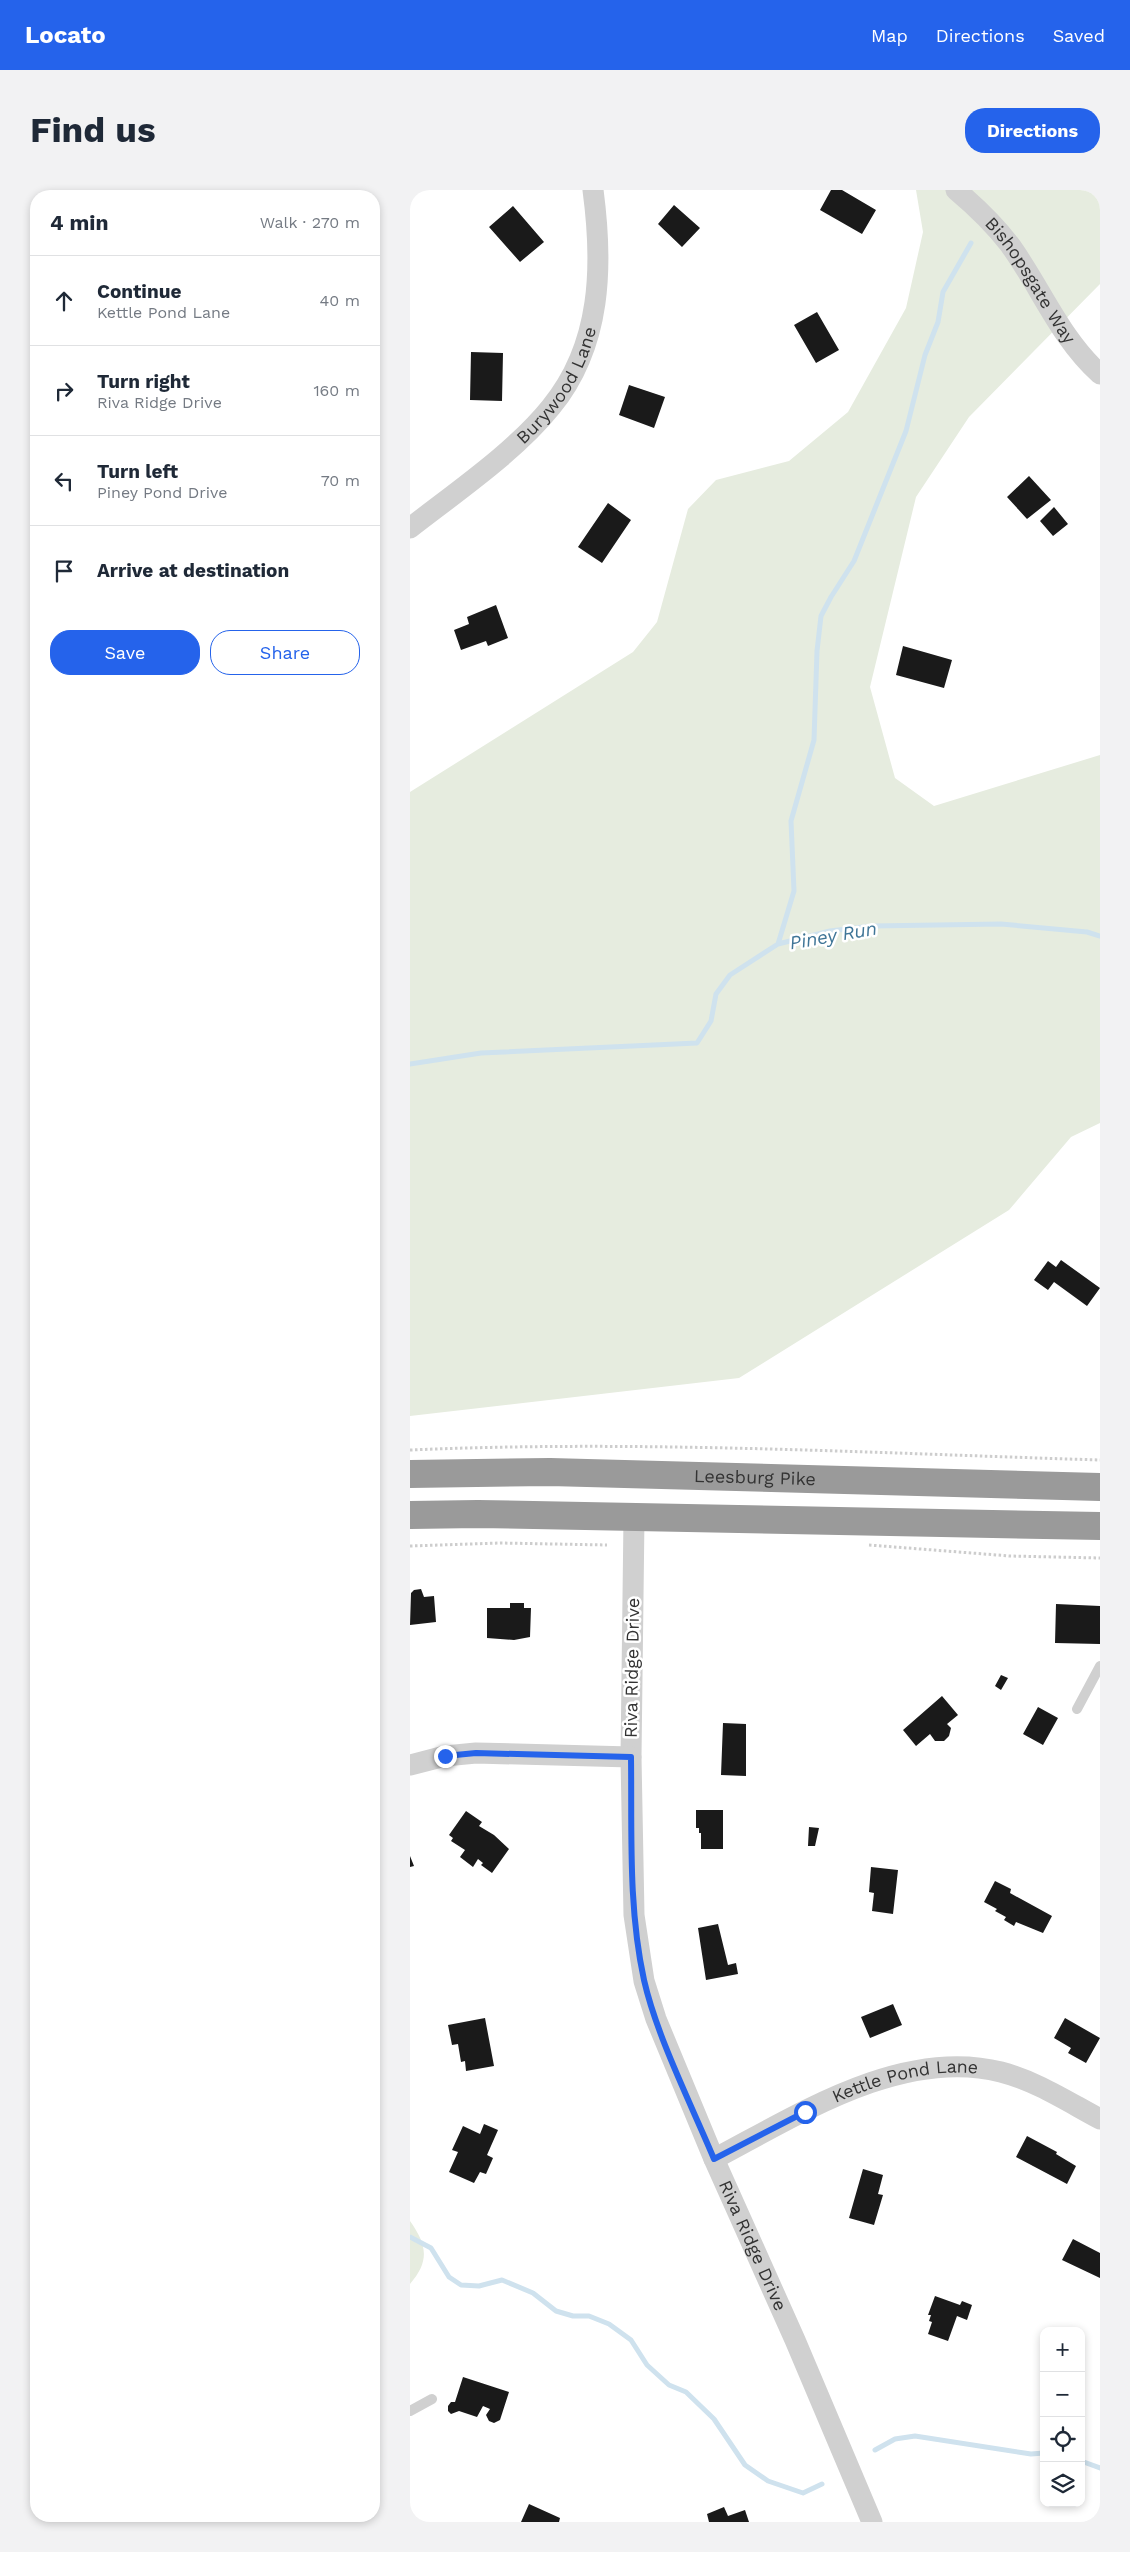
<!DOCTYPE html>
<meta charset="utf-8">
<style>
:root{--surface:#fff;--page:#f2f2f3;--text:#1f2937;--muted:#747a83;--line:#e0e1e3;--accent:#2563eb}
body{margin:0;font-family:"Work Sans",sans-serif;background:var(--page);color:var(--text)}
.controls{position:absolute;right:15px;bottom:15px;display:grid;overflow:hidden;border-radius:10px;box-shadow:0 2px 8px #0003}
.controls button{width:45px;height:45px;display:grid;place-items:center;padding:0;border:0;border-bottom:1px solid var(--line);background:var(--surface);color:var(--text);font:25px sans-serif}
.stop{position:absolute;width:15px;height:15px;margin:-11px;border:4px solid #2563eb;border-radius:50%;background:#fff}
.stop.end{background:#2563eb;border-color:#fff;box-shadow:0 1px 5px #0008}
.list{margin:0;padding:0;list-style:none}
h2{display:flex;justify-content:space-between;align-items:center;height:65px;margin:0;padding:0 20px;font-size:21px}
h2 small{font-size:16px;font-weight:400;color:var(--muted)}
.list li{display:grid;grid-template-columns:32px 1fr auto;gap:15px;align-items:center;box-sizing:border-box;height:90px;padding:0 20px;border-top:1px solid var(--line)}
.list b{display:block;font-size:19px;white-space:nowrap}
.list p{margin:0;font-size:16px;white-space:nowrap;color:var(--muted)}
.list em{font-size:16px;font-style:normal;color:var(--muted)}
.actions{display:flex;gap:10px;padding:15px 20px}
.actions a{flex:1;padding:11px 0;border:1px solid var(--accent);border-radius:20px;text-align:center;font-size:18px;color:var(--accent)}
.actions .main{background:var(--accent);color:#fff}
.icon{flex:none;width:28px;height:28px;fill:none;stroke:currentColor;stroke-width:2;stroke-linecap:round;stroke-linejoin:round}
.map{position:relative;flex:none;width:690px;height:2332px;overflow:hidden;border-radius:20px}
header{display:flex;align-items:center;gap:30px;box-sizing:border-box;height:70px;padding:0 25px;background:var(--accent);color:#fff}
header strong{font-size:24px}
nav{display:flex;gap:28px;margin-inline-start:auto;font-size:18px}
.intro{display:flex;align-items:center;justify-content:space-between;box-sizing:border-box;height:120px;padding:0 30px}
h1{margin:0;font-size:35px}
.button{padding:12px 22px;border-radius:20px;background:var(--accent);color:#fff;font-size:18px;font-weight:700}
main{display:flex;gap:30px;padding:0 30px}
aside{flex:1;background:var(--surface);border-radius:20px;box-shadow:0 2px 8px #0003}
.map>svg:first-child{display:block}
</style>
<header>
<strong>Locato</strong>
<nav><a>Map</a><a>Directions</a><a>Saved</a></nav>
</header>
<div class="intro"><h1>Find us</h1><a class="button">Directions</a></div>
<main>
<aside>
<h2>4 min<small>Walk · 270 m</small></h2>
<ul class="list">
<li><svg class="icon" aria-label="ahead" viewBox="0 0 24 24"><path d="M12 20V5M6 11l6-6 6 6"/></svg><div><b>Continue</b><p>Kettle Pond Lane</p></div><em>40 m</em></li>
<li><svg class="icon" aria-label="right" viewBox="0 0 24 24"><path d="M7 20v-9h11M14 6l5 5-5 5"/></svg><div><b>Turn right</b><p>Riva Ridge Drive</p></div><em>160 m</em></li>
<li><svg class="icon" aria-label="left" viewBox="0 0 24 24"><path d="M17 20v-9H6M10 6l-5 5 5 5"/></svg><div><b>Turn left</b><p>Piney Pond Drive</p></div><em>70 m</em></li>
<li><svg class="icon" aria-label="arrive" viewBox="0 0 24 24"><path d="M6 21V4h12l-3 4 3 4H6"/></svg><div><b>Arrive at destination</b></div></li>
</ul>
<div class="actions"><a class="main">Save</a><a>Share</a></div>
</aside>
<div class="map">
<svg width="690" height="2332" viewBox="0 0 690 2332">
<rect width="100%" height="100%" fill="#fff"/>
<path fill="#e6ecdf" d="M506 0H690V94L559 227 506 307 460 497 485 588 524 616 690 565V933L661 947 599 1020 329 1188 0 1226V602L223 462 247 432 278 319 306 290 379 271 438 222 496 118 513 42Z
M0 2031C17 2055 20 2071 0 2094Z"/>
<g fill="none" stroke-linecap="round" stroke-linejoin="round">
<path stroke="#cfe2ee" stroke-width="5" d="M368 754 384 701 381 631 404 550 407 461 411 426 421 407 444 371 496 241 515 165 528 132 533 102 561 53
M0 874 71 863 287 853 301 831 306 804 320 785 368 754 420 741 462 736 591 734 677 742 690 746
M0 2047 21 2058 39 2087 51 2095 69 2096 92 2090 123 2103 146 2121 163 2126H179L199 2134 221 2150 237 2175 259 2195 276 2202 304 2229 335 2275 358 2291 393 2303 412 2294
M465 2260 485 2249 505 2246 621 2264 634 2263
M671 2271 690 2278"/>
</g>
<path fill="#1a1a1a" d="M421 0H432L466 20 452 44 410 20Z
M264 15 290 38 272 57 248 34Z
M103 16 134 52 110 72 79 37Z
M407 122 429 160 406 173 384 135Z
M61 162 93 163 92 211 60 210Z
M219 195 255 207 244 238 209 225Z
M619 286 641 310 617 329 597 307Z
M198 313 221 330 192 373 168 357Z
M644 317 658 334 643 346 630 331Z
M86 415 98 448 78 456 76 451 51 460 44 440 59 434 57 427Z
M493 456 542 470 534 498 486 485Z
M651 1070 690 1098 677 1116 644 1092 638 1100 624 1090 638 1071 646 1077Z
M11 1399 14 1407 24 1406 26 1432 0 1435 1 1403 4 1400Z
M100 1413H114V1418H121L120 1447 104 1450 77 1448V1418H100Z
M646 1414 690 1416V1454L645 1453Z
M591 1485 598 1488 591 1500 585 1496Z
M532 1506 548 1525 537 1534 541 1538 539 1546 534 1551H525L520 1544 506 1556 493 1540Z
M628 1517 648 1528 633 1555 613 1544Z
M313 1533 336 1534V1586L311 1585Z
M286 1620H313V1659H291V1643H289V1638H286Z
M56 1621 72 1632 69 1636 84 1645 99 1659 82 1683 71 1675 73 1673 68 1669 63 1677 50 1667 55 1660 41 1651 43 1648 39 1645Z
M399 1637 409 1638 405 1656H398Z
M0 1666 4 1676 0 1677Z
M461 1677 488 1680 483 1724 462 1721 464 1703 459 1702Z
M585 1691 601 1699 600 1703 642 1726 633 1743 606 1732 604 1736 594 1730 596 1727 585 1721 587 1719 574 1712Z
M308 1734 318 1775 326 1773 328 1784 296 1790 288 1738Z
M483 1814 492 1835 460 1848 451 1827Z
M75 1828 84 1876 56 1881 55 1871 51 1872 48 1854 42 1855 38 1835Z
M655 1828 690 1848 676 1873 658 1863 661 1858 644 1848Z
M74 1934 88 1940 77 1965 83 1968 76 1984 70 1982 64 1993 39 1982 48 1962 42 1960 53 1936 70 1944Z
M617 1946 647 1962 646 1964 666 1976 657 1994 606 1967Z
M453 1979 473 1985 468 2004 473 2005 464 2035 439 2028Z
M663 2049 690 2063V2088L652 2070Z
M525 2106 550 2115 552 2111 562 2115 557 2130 547 2126 538 2151 518 2144 522 2132 519 2131 521 2125H518Z
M53 2187 99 2202 90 2230 84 2233 79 2231 76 2225 80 2219 73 2216 67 2227 49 2221 41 2224 38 2221V2216L41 2212H45Z
M119 2314 150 2328 149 2332H111Z
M314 2317 318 2326 335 2320 339 2332H299L297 2324Z"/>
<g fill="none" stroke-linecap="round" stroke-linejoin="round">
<path stroke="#cdcdcd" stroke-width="3" stroke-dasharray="2.5 2.5" stroke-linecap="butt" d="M0 1260C230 1250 460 1263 690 1270
M459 1355 600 1366 690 1368
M0 1356 90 1353 197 1355"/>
<path stroke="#d0d0d0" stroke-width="10" d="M667 1519 690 1476
M0 2221 22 2209"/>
<g stroke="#d0d0d0" stroke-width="21">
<path id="s1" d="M546 0C565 16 584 34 600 55 631 98 650 148 690 184"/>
<path id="s2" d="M0 338C46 302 105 262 141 217 192 155 193 75 183 0"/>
<path id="s3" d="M224 1327 221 1567 224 1725 234 1791 246 1829 304 1969 385 2150 462 2332"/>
<path d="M0 1575 35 1566 66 1563 221 1567"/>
<path id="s4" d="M304 1969C388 1925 492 1857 591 1882 626 1891 658 1912 690 1929"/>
</g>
<g stroke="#9a9a9a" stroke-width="28">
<path id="s5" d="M0 1284 140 1282 690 1297"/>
<path d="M0 1325 68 1324 690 1336"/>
</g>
</g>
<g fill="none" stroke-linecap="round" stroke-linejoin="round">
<path stroke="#2563eb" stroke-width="6" d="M35 1566 66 1563 221 1567C222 1641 218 1717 234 1790 247 1847 281 1914 304 1969L395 1922"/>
</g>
<g text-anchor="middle" stroke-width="5" stroke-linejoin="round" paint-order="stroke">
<g font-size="18" fill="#333" stroke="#fff">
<text dy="6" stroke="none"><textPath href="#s1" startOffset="118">Bishopsgate Way</textPath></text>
<text dy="6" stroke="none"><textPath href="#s2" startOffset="208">Burywood Lane</textPath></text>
<text dy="6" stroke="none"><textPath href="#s5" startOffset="345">Leesburg Pike</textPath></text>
<text transform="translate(222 1478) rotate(-89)" y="6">Riva Ridge Drive</text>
<text dy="6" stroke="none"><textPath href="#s4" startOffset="209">Kettle Pond Lane</textPath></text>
<text dy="6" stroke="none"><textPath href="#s3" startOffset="751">Riva Ridge Drive</textPath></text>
</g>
<g font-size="19" font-style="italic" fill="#3f7597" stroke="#fff">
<text transform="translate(423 745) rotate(-10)" y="7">Piney Run</text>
</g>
</g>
</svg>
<div class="controls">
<button>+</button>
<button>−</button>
<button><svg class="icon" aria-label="locate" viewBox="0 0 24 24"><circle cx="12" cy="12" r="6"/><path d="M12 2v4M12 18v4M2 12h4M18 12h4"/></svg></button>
<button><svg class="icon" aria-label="layers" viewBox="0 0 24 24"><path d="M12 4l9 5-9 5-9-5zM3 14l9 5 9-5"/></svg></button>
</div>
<div class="stop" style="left:395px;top:1922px"></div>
<div class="stop end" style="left:35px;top:1566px"></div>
</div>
</main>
